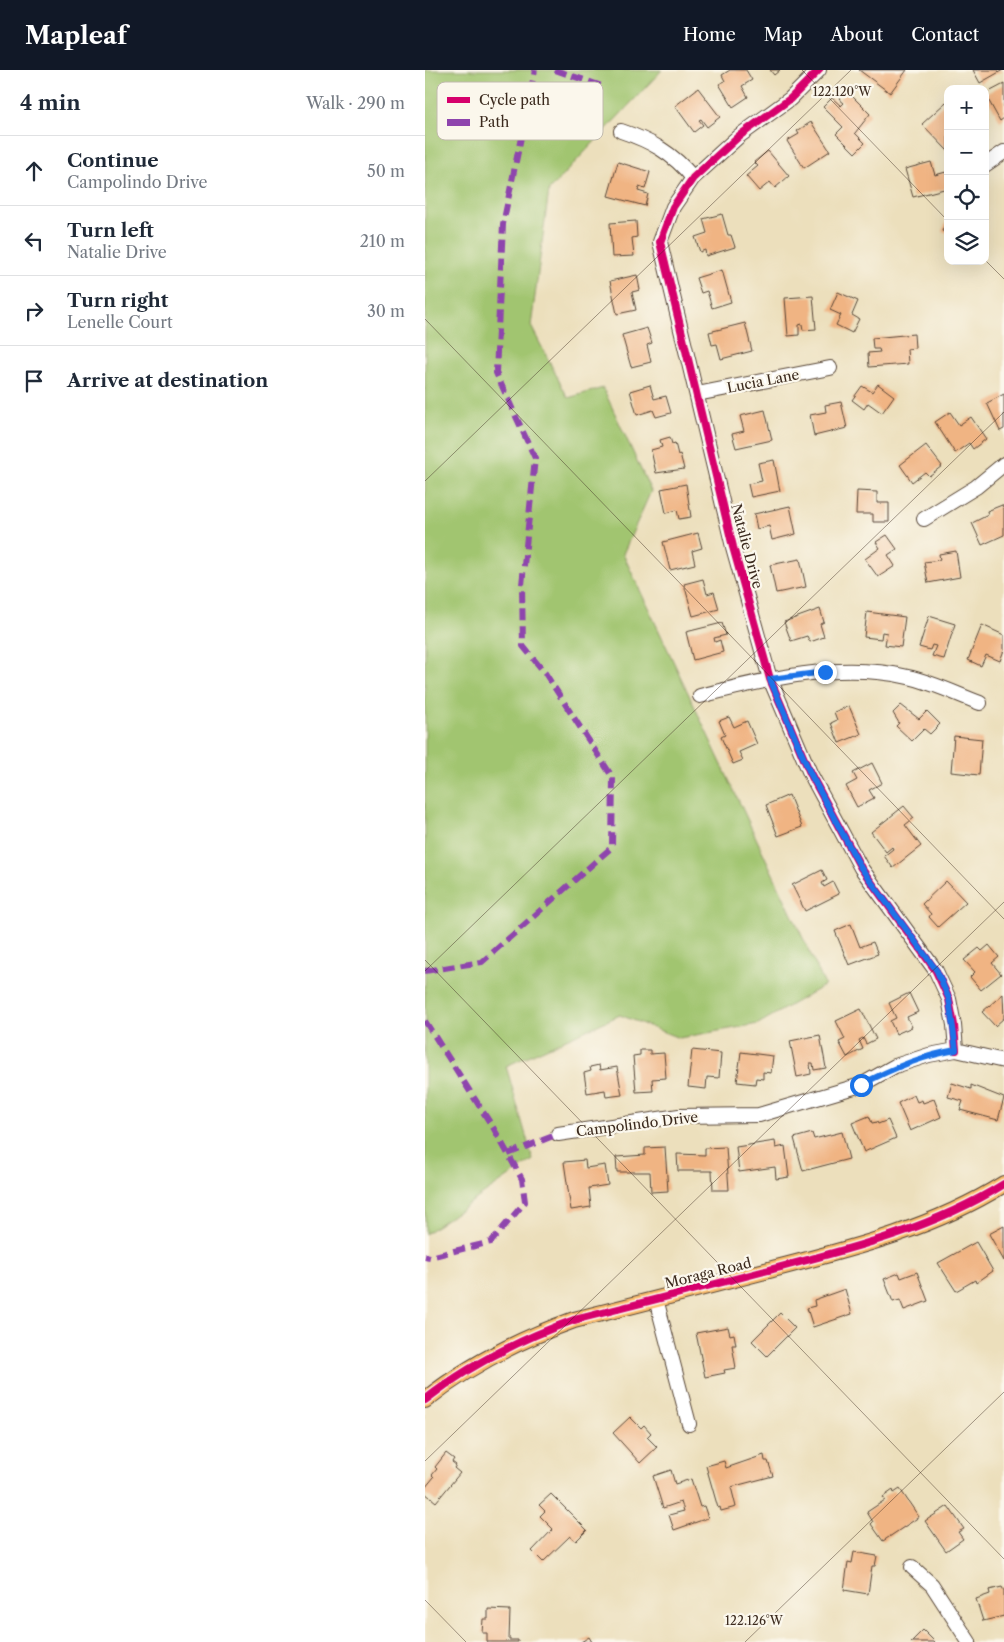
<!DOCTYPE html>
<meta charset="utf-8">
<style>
:root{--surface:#fff;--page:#f2f2f3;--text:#1f2937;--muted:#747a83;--line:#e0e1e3;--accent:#111827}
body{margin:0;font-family:"Libre Caslon Text",serif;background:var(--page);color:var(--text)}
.controls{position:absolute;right:15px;top:15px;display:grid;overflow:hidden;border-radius:10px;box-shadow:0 5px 20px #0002}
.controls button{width:45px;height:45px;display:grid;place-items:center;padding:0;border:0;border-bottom:1px solid var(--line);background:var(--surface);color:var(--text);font:25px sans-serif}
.stop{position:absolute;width:15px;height:15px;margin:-11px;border:4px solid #1a73e8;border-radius:50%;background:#fff}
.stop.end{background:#1a73e8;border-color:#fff;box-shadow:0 1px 5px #0008}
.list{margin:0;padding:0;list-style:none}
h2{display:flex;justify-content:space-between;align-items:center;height:65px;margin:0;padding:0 20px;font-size:21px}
h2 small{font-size:16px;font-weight:400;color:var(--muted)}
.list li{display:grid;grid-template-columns:32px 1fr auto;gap:15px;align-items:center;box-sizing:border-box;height:70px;padding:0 20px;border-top:1px solid var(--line)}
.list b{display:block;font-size:19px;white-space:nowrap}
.list p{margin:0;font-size:16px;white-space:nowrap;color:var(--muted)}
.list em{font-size:16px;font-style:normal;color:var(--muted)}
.icon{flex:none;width:28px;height:28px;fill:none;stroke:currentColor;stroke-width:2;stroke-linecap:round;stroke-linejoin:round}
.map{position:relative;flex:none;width:579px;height:1572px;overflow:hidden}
header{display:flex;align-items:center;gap:30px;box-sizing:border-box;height:70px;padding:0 25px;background:var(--accent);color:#fff}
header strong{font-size:24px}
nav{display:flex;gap:28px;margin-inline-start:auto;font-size:18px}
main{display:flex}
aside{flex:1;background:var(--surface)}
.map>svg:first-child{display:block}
</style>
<header>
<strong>Mapleaf</strong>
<nav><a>Home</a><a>Map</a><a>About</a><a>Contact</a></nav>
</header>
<main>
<aside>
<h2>4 min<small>Walk · 290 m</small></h2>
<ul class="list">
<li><svg class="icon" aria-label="ahead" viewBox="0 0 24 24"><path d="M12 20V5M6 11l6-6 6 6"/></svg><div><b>Continue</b><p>Campolindo Drive</p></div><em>50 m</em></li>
<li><svg class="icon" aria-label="left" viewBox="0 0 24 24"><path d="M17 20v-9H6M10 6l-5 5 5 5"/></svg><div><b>Turn left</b><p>Natalie Drive</p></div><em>210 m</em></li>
<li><svg class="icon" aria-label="right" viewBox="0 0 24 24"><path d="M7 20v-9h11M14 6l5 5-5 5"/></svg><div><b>Turn right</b><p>Lenelle Court</p></div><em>30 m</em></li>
<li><svg class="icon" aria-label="arrive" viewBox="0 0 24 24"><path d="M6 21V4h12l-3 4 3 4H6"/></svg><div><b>Arrive at destination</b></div></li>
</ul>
</aside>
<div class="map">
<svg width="579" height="1572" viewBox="0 0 579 1572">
<rect width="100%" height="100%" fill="#fbf7ec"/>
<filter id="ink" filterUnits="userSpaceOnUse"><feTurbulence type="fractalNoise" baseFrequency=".02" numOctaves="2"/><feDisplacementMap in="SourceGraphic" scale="10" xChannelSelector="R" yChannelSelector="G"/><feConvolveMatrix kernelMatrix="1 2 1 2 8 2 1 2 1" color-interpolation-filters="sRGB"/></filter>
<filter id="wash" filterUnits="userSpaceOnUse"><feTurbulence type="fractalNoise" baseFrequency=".0096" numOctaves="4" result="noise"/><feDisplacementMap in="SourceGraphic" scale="20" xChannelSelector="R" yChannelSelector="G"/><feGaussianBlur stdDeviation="1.12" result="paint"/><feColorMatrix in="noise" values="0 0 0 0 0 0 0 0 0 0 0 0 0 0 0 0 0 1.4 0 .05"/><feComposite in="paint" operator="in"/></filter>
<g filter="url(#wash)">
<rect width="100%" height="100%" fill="#ecdfbc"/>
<path fill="#a1c56f" stroke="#6e7846" d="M0 0H237L124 120 106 256 143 328 178 318 226 421 198 484 400 915 333 954 254 968 195 945 81 996 108 1090 0 1164Z"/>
<g id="blocks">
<path fill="#f0b483" d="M305 0H321L327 10 317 16 323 27 308 37 294 14 300 11 297 5Z
M345 0H355L349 5Z
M434 0H482L465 23Z
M548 0H578L555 13Z
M579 14V48L575 51 560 24Z
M273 18 295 47 282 57 276 49 274 50 278 55 269 62 250 36Z
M422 21 445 44 430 63 440 73 430 83 411 64 418 57 398 37 407 28 416 36 419 33 414 29Z
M521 32 523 34V81L497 54Z
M386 52 405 81 379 98 362 71 374 64 372 61Z
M343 81 364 106 350 118 345 112 334 121 321 106 333 96 329 92Z
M193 92 225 102 220 119 214 117 213 121 223 124 220 136 183 126Z
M506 92 510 105 521 102 523 118 488 127 480 99Z
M297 144 303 165H306L310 177 281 186 280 180 275 182 270 167 282 163 278 149Z
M523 149V163L517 161Z
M211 151 212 167 207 168 209 186 187 187 185 153Z
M297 200 306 232 287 238 282 221 276 223 271 208Z
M212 205 215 220 207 222 211 240 192 244 185 211Z
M413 222 433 231 427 245 434 249 427 263 411 255 416 245 405 240Z
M388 226 391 259 378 260 377 254 374 255V265L363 266 360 228Z
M320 253 327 281 296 289 292 274 287 275 284 262Z
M222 258 227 273 222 275 226 292 206 297 197 265Z
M489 264 490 278 482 279 483 294 444 297 443 283 455 282 454 279H448L447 268Z
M453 314 469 326 457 343 443 333 439 339 427 330 437 316 447 322Z
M225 315 229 329 241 326 246 343 231 347 228 340 212 345 205 321Z
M579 324V359L575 361 562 333Z
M416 332 422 358 389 366 385 345 401 342 400 335Z
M340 340 347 370 311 378 307 364 319 361 315 346Z
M525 342 534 355 546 347 561 369 548 379 544 373 530 383 510 352Z
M245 367 247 374 250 373 253 385 255 384 259 399 231 403 226 380 237 377 235 370Z
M501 375 517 396 504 406 500 402 487 412 475 395Z
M349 390 355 421 326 427 323 414 337 411 333 393Z
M261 414 266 447 254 449 252 440 241 443 236 419Z
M432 421 452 422V433H464V452H448V444H431Z
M577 435 579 439V465L557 475 547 453 563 445 562 441Z
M365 436 371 464 347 470 344 456 332 459 329 444Z
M273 463 277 478 267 481 270 494 245 500 238 472Z
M462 465 472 479 463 485 470 496 453 507 440 489 455 478 451 472Z
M531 481 535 507 503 513 499 492 515 490 514 484Z
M375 489 381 517 351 523 345 495Z
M278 509 282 524 289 522 294 539 268 546 259 514Z
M395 539 399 552 395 554 399 567 385 572 382 566 366 571 359 552Z
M442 542 480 547 476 577 460 575 462 563 457 562 456 569 439 567Z
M504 546 530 554 519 589 507 586 511 576 507 575 505 580 494 577Z
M297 553 301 565 289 568 290 572 295 570 298 582 268 590 261 562Z
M557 555 579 565V580L575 591 561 585 556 596 543 590Z
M476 635 494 649 502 641 515 654 505 664 499 659 487 671 471 656 474 653 468 643Z
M424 636 436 664 414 673 406 653 412 650 409 642Z
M304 647 309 657 322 651 332 674 314 682 318 690 308 694 296 667 300 665 294 651Z
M529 666 557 669 554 705 526 702Z
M447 693 457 713 444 720 449 728 432 737 421 716 432 710 428 703Z
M364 725 377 757 353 766 341 735Z
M479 736 489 748 480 755 496 776 468 798 459 786 468 779 467 777 461 782 446 762Z
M397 800 402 810 397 813 399 817 408 812 414 824 380 841 367 815Z
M521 811 541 832 513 857 504 847 506 844 497 834Z
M426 854 435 877 448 872 453 884 424 895 410 861Z
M564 875 574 887 567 893 576 904 556 920 545 907 550 902 539 890 554 878 557 881Z
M484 923 493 942 482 947 487 957 471 964 465 951 471 948 464 933Z
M578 924 579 948 570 956 557 942Z
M436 939 451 969 441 974 438 968 434 970 438 979 422 987 414 972 420 969 411 951Z
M395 965 401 998 389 1000 388 993H385L386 1004 372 1007 365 971Z
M215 980H225V984L239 983 241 1008 227 1009 228 1021 211 1022 208 986 215 985Z
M267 980 296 983 294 1008 282 1007 281 1019 263 1017Z
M316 982 348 986 346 1003 338 1002V1009L331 1008 330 1014 312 1012Z
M174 995 175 1000 192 997 197 1025 181 1027 180 1020 162 1023 159 1003 166 1001 165 997Z
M527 1013 546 1019V1015L579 1028 573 1050 535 1040 538 1031 523 1027Z
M489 1025 492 1032 497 1030 498 1033 509 1029 516 1047 485 1061 473 1033Z
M444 1046 447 1053 452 1052 453 1054 463 1050 471 1068 439 1082 427 1053Z
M417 1062 424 1089 378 1101 369 1068 387 1063 389 1069Z
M350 1071 351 1078 360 1076 364 1107 351 1109 350 1097 314 1102 311 1077Z
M240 1077 243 1121 226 1122 225 1102H192L191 1087 220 1085V1078Z
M301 1077 304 1120H288L287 1101H253L252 1084 280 1085V1078Z
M160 1090 161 1098 180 1095 183 1115 164 1118 166 1137 146 1140 139 1092Z
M579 1156V1191L564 1164Z
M551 1172 568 1201 551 1213 550 1210 531 1221 513 1193Z
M492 1202 503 1231 479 1240 475 1230 468 1232 459 1209 474 1203 476 1208Z
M420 1219 427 1244 388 1257 382 1238 390 1236 389 1230Z
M355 1243 370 1258 342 1286 327 1271Z
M303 1257 305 1265 309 1264 311 1275H307L311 1298 299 1300 300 1303 280 1307 271 1263Z
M205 1347 216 1358 219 1355 226 1363 222 1367 232 1377 215 1393 188 1363Z
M21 1383 29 1389 27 1392 31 1395 29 1398 35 1403 11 1432 0 1423V1418L9 1407 7 1405 12 1399 10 1397Z
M339 1385 340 1391H343L348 1406 306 1417 311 1437 296 1441 295 1437 293 1438 281 1396 299 1391 301 1398Z
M246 1400 250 1414 266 1409 275 1437 279 1436 283 1448 249 1460 244 1445 259 1441 256 1432 238 1438 228 1406Z
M475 1419 494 1447 458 1471 446 1454 448 1452 442 1442 460 1430 458 1427 468 1420 469 1423Z
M126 1424 162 1460 151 1471 145 1466 118 1492 107 1481 128 1459 115 1446 120 1441 114 1435Z
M523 1436 539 1459 533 1462 538 1469 521 1481 500 1451Z
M429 1482 452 1486 450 1496H447L443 1524 419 1520 423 1492 427 1493Z
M577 1517 579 1521V1546L558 1551 551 1529 565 1524 564 1520Z
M63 1539 85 1540 84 1570H93V1572H62V1563H57L58 1549H63Z
M498 1560 510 1572H486Z
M164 1567 167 1572H156Z"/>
</g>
</g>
<g filter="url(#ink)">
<use href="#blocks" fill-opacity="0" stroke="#564536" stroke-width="1"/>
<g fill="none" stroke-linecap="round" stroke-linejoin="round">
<g stroke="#564536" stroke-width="16">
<path id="minor" d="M394 0 365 29 314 66 268 108 248 137 235 172 308 477 345 609 385 703 436 798 511 901 524 929 529 955 531 980
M196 61C226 71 248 83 268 108
M560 95 579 82
M272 324 405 298
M499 449 551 417 579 394
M275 626C342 609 413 591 483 607 507 612 531 624 555 633
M133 1064 254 1046 334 1045 436 1015 470 996 504 985 531 980 579 991
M231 1229 264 1354
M487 1497 507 1515 544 1572"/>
</g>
<g stroke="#564536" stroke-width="18">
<path id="major" d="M0 1330C44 1295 96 1269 149 1250 214 1234 279 1217 344 1200 425 1179 507 1159 579 1114"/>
</g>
<use href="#minor" stroke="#fff" stroke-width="14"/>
<use href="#major" stroke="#fbbd6e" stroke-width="16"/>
<path stroke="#8e44ad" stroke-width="6" stroke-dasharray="12 6" stroke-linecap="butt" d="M130 0 177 16
M0 901 57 892 187 777 188 708 120 603 98 576 97 515 110 388 71 303 78 154 110 0
M0 951 69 1059 97 1109 100 1132 66 1172 5 1187 0 1186
M83 1084 133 1064"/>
<g stroke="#fbf7ec" stroke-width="11">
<path id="cycleway" d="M394 0 365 29 314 66 268 108 248 137 235 172 308 477 345 609 385 703 436 798 511 901 524 929 529 955 531 980
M0 1330C44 1295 96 1269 149 1250 214 1234 279 1217 344 1200 425 1179 507 1159 579 1114"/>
</g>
<use href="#cycleway" stroke="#d6006c" stroke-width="8"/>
</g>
</g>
<g fill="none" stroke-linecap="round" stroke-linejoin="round" filter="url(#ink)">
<path stroke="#1a73e8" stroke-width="6" d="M400 602 345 609 385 703 436 798 512 901 524 929 531 980C496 986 467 998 436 1015"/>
</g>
<path fill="none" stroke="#3b2a1e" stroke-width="1" stroke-opacity="0.45" d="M377 0 523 151M560 190 579 209M0 249 579 849M0 411 426 0M0 890 579 1489M0 901 579 342M0 1391 579 832M0 1530 41 1572M320 1572 579 1322"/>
<g text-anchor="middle" stroke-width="4.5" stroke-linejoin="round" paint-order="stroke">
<g font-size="14" fill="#3b2a1e" stroke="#fbf7ec">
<text transform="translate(338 311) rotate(-11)" y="5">Lucia Lane</text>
<text transform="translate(322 476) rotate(75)" y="5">Natalie Drive</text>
<text transform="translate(212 1054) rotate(-7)" y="5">Campolindo Drive</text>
<text transform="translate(283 1203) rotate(-14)" y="5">Moraga Road</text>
</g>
</g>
<rect x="12" y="12" width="166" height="58" rx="8" fill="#fbf7ec" stroke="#c1baae" stroke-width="1"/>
<rect x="22" y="27" width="23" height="6" fill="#d6006c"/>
<rect x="22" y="49" width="23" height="7" fill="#8e44ad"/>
<g font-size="14" fill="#3b2a1e">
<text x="54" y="35">Cycle path</text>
<text x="54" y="57">Path</text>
</g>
<g font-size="12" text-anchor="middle" fill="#3b2a1e" stroke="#fbf7ec" stroke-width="4.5" stroke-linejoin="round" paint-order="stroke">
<text x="417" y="26">122.120°W</text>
<text x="329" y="1555">122.126°W</text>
</g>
</svg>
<div class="controls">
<button>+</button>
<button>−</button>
<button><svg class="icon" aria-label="locate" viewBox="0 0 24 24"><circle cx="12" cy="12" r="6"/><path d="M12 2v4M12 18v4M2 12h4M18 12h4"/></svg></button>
<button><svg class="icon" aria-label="layers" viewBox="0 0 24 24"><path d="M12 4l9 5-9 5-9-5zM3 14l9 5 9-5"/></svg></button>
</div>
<div class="stop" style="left:436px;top:1015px"></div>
<div class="stop end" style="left:400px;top:602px"></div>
</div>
</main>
